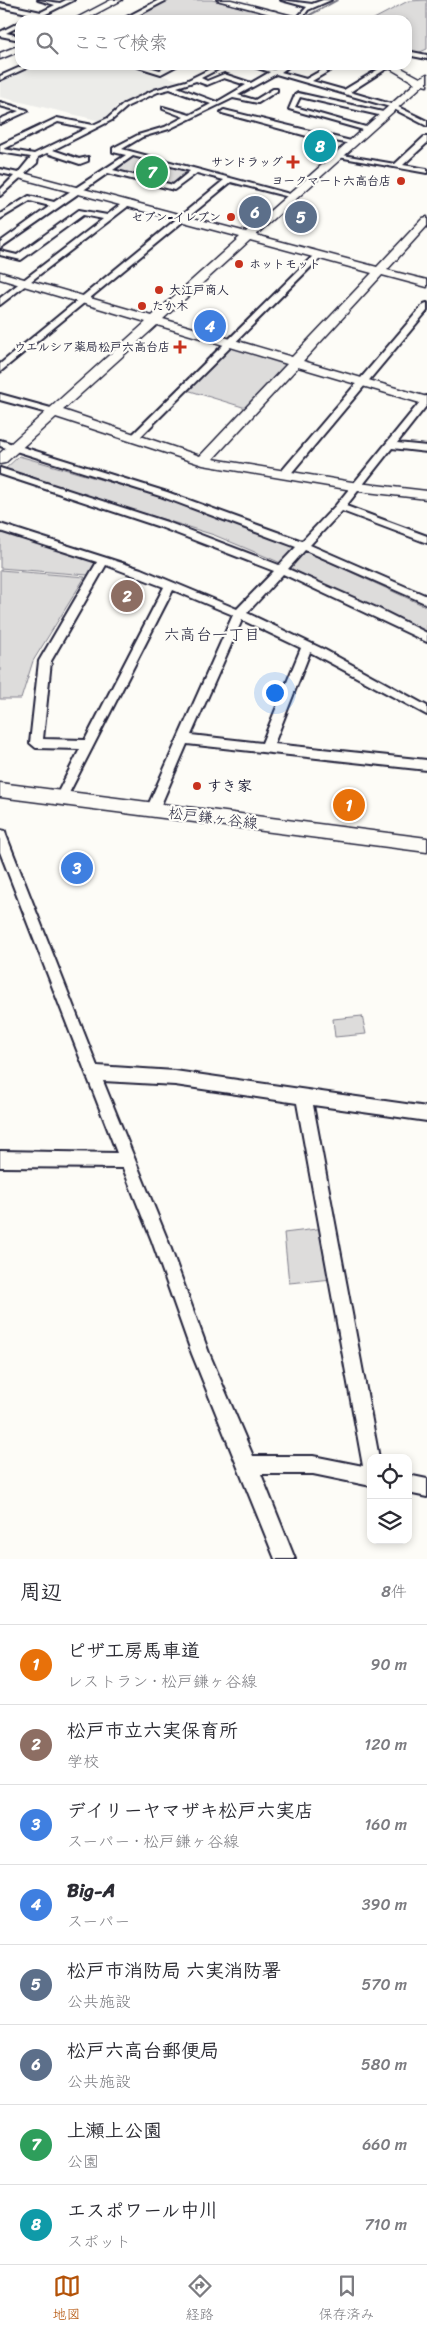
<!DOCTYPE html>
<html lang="ja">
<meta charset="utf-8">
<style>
:root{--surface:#fff;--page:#f2f2f3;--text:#2b2b33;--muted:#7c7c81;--line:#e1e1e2;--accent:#b45309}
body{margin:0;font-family:Sriracha,"Klee One",sans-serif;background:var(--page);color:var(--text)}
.controls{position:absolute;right:15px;bottom:15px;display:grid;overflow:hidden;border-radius:10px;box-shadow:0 2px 8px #0003}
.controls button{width:45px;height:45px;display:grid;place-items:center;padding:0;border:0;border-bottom:1px solid var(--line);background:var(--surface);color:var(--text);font:25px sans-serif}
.you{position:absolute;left:274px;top:692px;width:18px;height:18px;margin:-12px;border:4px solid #fff;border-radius:50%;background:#1a73e8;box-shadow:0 0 0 8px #1a73e833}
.badge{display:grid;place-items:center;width:32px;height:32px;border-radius:50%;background:var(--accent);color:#fff;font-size:16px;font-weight:700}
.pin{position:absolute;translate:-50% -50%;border:2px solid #fff;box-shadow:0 1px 5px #0006}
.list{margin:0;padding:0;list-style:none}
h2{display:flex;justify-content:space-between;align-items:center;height:65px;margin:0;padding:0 20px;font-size:21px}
h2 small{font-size:16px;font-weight:400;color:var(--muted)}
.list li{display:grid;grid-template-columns:32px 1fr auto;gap:15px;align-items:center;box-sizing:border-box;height:80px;padding:0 20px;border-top:1px solid var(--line)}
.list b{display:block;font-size:19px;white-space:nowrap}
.list p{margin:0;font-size:16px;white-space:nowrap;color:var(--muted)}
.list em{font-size:16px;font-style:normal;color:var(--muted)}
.icon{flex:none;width:28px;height:28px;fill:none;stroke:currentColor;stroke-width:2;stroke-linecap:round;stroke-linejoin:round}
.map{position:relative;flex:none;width:427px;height:1559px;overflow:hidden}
.search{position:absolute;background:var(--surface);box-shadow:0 2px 8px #0003;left:15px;right:15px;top:15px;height:55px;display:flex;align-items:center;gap:12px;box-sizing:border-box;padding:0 18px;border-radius:15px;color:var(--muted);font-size:19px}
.sheet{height:705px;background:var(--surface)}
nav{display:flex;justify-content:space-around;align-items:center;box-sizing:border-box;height:70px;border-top:1px solid var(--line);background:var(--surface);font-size:14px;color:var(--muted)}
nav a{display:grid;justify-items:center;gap:2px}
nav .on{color:var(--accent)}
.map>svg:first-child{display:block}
</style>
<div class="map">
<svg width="427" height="1559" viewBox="0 0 427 1559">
<rect width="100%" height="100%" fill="#fdfcf7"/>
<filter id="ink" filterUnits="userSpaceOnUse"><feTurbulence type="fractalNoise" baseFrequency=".02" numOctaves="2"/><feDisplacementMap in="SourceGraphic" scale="10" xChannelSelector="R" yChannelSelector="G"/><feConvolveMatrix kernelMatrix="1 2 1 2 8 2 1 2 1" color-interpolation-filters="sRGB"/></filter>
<g filter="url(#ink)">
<path fill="#ecece9" d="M37 65H125L182 81 119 104 101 121 0 97V80Z"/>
<path fill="#dddcdb" stroke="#807f8b" d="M168 0H212L269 14 260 20 131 19Z
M427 0V49L418 53 407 52V20H372L408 1Z
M134 157 190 171 191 173 175 186 112 171V169L129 158Z
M234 348 284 363 285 365 246 408 187 390 228 349Z
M19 456 189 505 296 547 427 607V634L274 560 214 535 4 470Z
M0 530 93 560 96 565 88 575 0 568Z
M0 570 85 577 33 661 21 699H0Z
M362 1016 366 1034 335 1037 333 1019Z
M325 1228 333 1279 289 1283 284 1233Z"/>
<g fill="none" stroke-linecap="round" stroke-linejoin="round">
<path stroke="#787885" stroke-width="2" d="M308 16 337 0"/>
<g stroke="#22223b" stroke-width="4">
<path id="street" d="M38 0 60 3 66 0H74L34 20H26L36 15 0 7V3L41 12 55 5Z
M159 0H167L129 20H121Z
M281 0 312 4 323 0H331L308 10 301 20H295L307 7Z
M272 11 277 12 267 20H260Z
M20 22V26L6 33 20 36V40L0 36V32Z
M407 51 427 55V59L407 55Z
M25 65H33L0 80V76Z
M132 65H142L160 70 170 65H178L161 74Z
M218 65H226L201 78 207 81 224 74 251 83 270 72 248 65H258L274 70 283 65H291L281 72 306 79 331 65H339L312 81 344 90 382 67 395 65 394 67 386 69 350 92 394 105 427 121V126L390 107 276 74 238 95 255 100 273 89H277V91L258 103 233 98 169 129 142 137 122 149 297 196 293 198 231 182 0 372V364L224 180 197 173 174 190 108 173 0 248V242L50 206 30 201 0 219V214L29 196 54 202 126 155 113 152V148L138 135 165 127 184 117 163 109V107L190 115 211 104 170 89 158 92 128 106 112 120 53 150 79 159 88 157V161L80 164 47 153 38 157 37 163 0 196V190L14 176 0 173V169L18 173 31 157 0 152V145L57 118 93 125 108 118 124 104 154 90 186 81ZM224 78 246 85 217 102 177 87 196 81 207 85ZM58 122 87 128 34 154 4 149ZM133 156 190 171 173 185 113 170Z
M298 93 383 112 386 114 383 116 300 97 295 107 369 128 370 129 367 131 289 109 295 95Z
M0 102 27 110 28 111 0 124V119L19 111 0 106Z
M224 110 355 142 351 144 307 136 222 113 221 112Z
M424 137H427V143L403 165 427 169V173L333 156 337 154 395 164Z
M124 202 131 204 0 305V298L103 219 83 215 21 260 0 255V251L17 255 79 210 107 215Z
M316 253 323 255 137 440H131V436Z
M427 303V311L288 477H280V473L424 304Z
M0 394 58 410 60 412 55 415 0 400Z
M427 396V405L397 443 427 446V452L392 448 346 506 427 536V543L342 511 310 545 427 596V604L305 550 288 569 379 609 427 633V642L283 574 247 613 325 650 427 706V715L310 652 274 744 427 760V770L187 744 157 814H147L146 810 233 615 173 590 65 801H57L55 798 80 749 36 748 30 743 39 661 97 562 0 531V524L141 569 237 609 274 571 160 527 0 474V468L167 522 279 565 296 547 160 496 0 446V440L167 492 302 541 336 505 424 397ZM106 565 164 587 85 740 43 739 51 661ZM242 620 301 648 262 743 191 735Z
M0 830 5 831 6 835 97 1066 175 1071 427 1107V1121L313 1105 379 1458H371V1486L313 1474H261L295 1559H275L192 1354 152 1241 123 1168 0 1167V1151L117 1153 0 852ZM103 1081 175 1085 297 1103 363 1466 313 1456H253L209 1353 168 1241Z
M408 1475 427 1479V1497L408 1493Z"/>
</g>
<g stroke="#22223b" stroke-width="3">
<path id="secondary" d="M111 0H122L84 20H73Z
M217 0H231L308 20H293Z
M20 45V51L0 59V53Z
M384 65H396L420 78 427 74V86L423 85 256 235 377 267 423 218 427 217V226L387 270 427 280V287L382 275 303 361 427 397V405L298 367 213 459 358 483 427 491V499L358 491 203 465 56 417 5 463 0 464V453L146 322 0 279V272L152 316 240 237 15 177V173H23L246 232 415 83ZM250 240 372 273 292 357 163 319ZM157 325 287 364 200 456 63 410Z
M0 783 427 838V852L0 797Z"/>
</g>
<use href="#street" fill="#fdfcf7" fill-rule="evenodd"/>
<use href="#secondary" fill="#fdfcf7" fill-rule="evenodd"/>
</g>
</g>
<g fill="#c8321e" stroke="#fdfcf7" stroke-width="2">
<path d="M290.5 154.5h5v5h5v5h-5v5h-5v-5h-5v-5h5z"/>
<circle cx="401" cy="181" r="5"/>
<circle cx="231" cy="217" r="5"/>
<circle cx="239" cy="264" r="5"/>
<circle cx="159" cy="290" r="5"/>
<circle cx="142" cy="306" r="5"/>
<path d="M177.5 339.5h5v5h5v5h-5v5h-5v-5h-5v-5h5z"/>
<circle cx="197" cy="786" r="5"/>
</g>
<g text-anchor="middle" stroke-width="4.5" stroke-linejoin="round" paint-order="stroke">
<g font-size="12" font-weight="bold" fill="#22223b" stroke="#fdfcf7" text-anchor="end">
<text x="283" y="166">サンドラッグ</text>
<text x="391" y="185">ヨークマート六高台店</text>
<text x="221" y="221">セブン-イレブン</text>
<text x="249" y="268" text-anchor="start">ホットモット</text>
<text x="169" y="294" text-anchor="start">大江戸商人</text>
<text x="152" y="310" text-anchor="start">たか木</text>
<text x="170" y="351">ウエルシア薬局松戸六高台店</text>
</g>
<g font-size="15" font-weight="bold" fill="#22223b" stroke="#fdfcf7" text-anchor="start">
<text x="207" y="791">すき家</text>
</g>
<g font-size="15" fill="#22223b" stroke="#fdfcf7">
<text transform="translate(213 818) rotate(7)" y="5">松戸鎌ヶ谷線</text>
</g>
<g font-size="16" fill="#22223b" stroke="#fdfcf7">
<text x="212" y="640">六高台一丁目</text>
</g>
</g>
</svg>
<div class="controls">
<button><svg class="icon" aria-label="locate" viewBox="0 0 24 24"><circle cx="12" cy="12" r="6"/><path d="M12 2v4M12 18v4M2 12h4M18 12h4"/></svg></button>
<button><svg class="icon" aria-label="layers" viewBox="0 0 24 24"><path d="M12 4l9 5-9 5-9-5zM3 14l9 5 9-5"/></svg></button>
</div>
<div class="you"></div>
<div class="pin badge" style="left:349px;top:805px;background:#e8710a">1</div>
<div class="pin badge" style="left:127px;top:596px;background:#8d6e63">2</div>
<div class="pin badge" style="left:77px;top:868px;background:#3f7fe0">3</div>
<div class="pin badge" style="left:210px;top:326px;background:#3f7fe0">4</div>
<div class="pin badge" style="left:301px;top:217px;background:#5c6f8a">5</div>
<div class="pin badge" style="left:255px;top:212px;background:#5c6f8a">6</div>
<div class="pin badge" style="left:152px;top:172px;background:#2e9e5b">7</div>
<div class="pin badge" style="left:320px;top:146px;background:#0f9aa8">8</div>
<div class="search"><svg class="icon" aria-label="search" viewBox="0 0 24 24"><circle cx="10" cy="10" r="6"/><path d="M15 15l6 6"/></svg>ここで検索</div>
</div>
<section class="sheet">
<h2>周辺<small>8件</small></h2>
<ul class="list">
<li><span class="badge" style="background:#e8710a">1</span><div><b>ピザ工房馬車道</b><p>レストラン · 松戸鎌ヶ谷線</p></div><em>90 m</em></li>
<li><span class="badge" style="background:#8d6e63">2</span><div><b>松戸市立六実保育所</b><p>学校</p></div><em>120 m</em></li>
<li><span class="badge" style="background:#3f7fe0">3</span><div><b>デイリーヤマザキ松戸六実店</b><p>スーパー · 松戸鎌ヶ谷線</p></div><em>160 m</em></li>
<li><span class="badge" style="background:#3f7fe0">4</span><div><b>Big-A</b><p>スーパー</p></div><em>390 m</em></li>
<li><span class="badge" style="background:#5c6f8a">5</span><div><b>松戸市消防局 六実消防署</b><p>公共施設</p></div><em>570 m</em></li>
<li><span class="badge" style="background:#5c6f8a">6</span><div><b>松戸六高台郵便局</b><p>公共施設</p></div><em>580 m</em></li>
<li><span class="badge" style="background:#2e9e5b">7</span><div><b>上瀬上公園</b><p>公園</p></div><em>660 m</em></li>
<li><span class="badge" style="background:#0f9aa8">8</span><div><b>エスポワール中川</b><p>スポット</p></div><em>710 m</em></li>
</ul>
</section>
<nav>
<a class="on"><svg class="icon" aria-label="map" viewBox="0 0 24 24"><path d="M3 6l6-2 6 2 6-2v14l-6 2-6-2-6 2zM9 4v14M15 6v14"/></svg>地図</a>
<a><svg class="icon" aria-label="directions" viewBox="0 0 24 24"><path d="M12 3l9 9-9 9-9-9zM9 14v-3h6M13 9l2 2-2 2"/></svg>経路</a>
<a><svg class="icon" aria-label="saved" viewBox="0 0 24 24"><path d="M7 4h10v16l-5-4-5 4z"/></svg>保存済み</a>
</nav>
